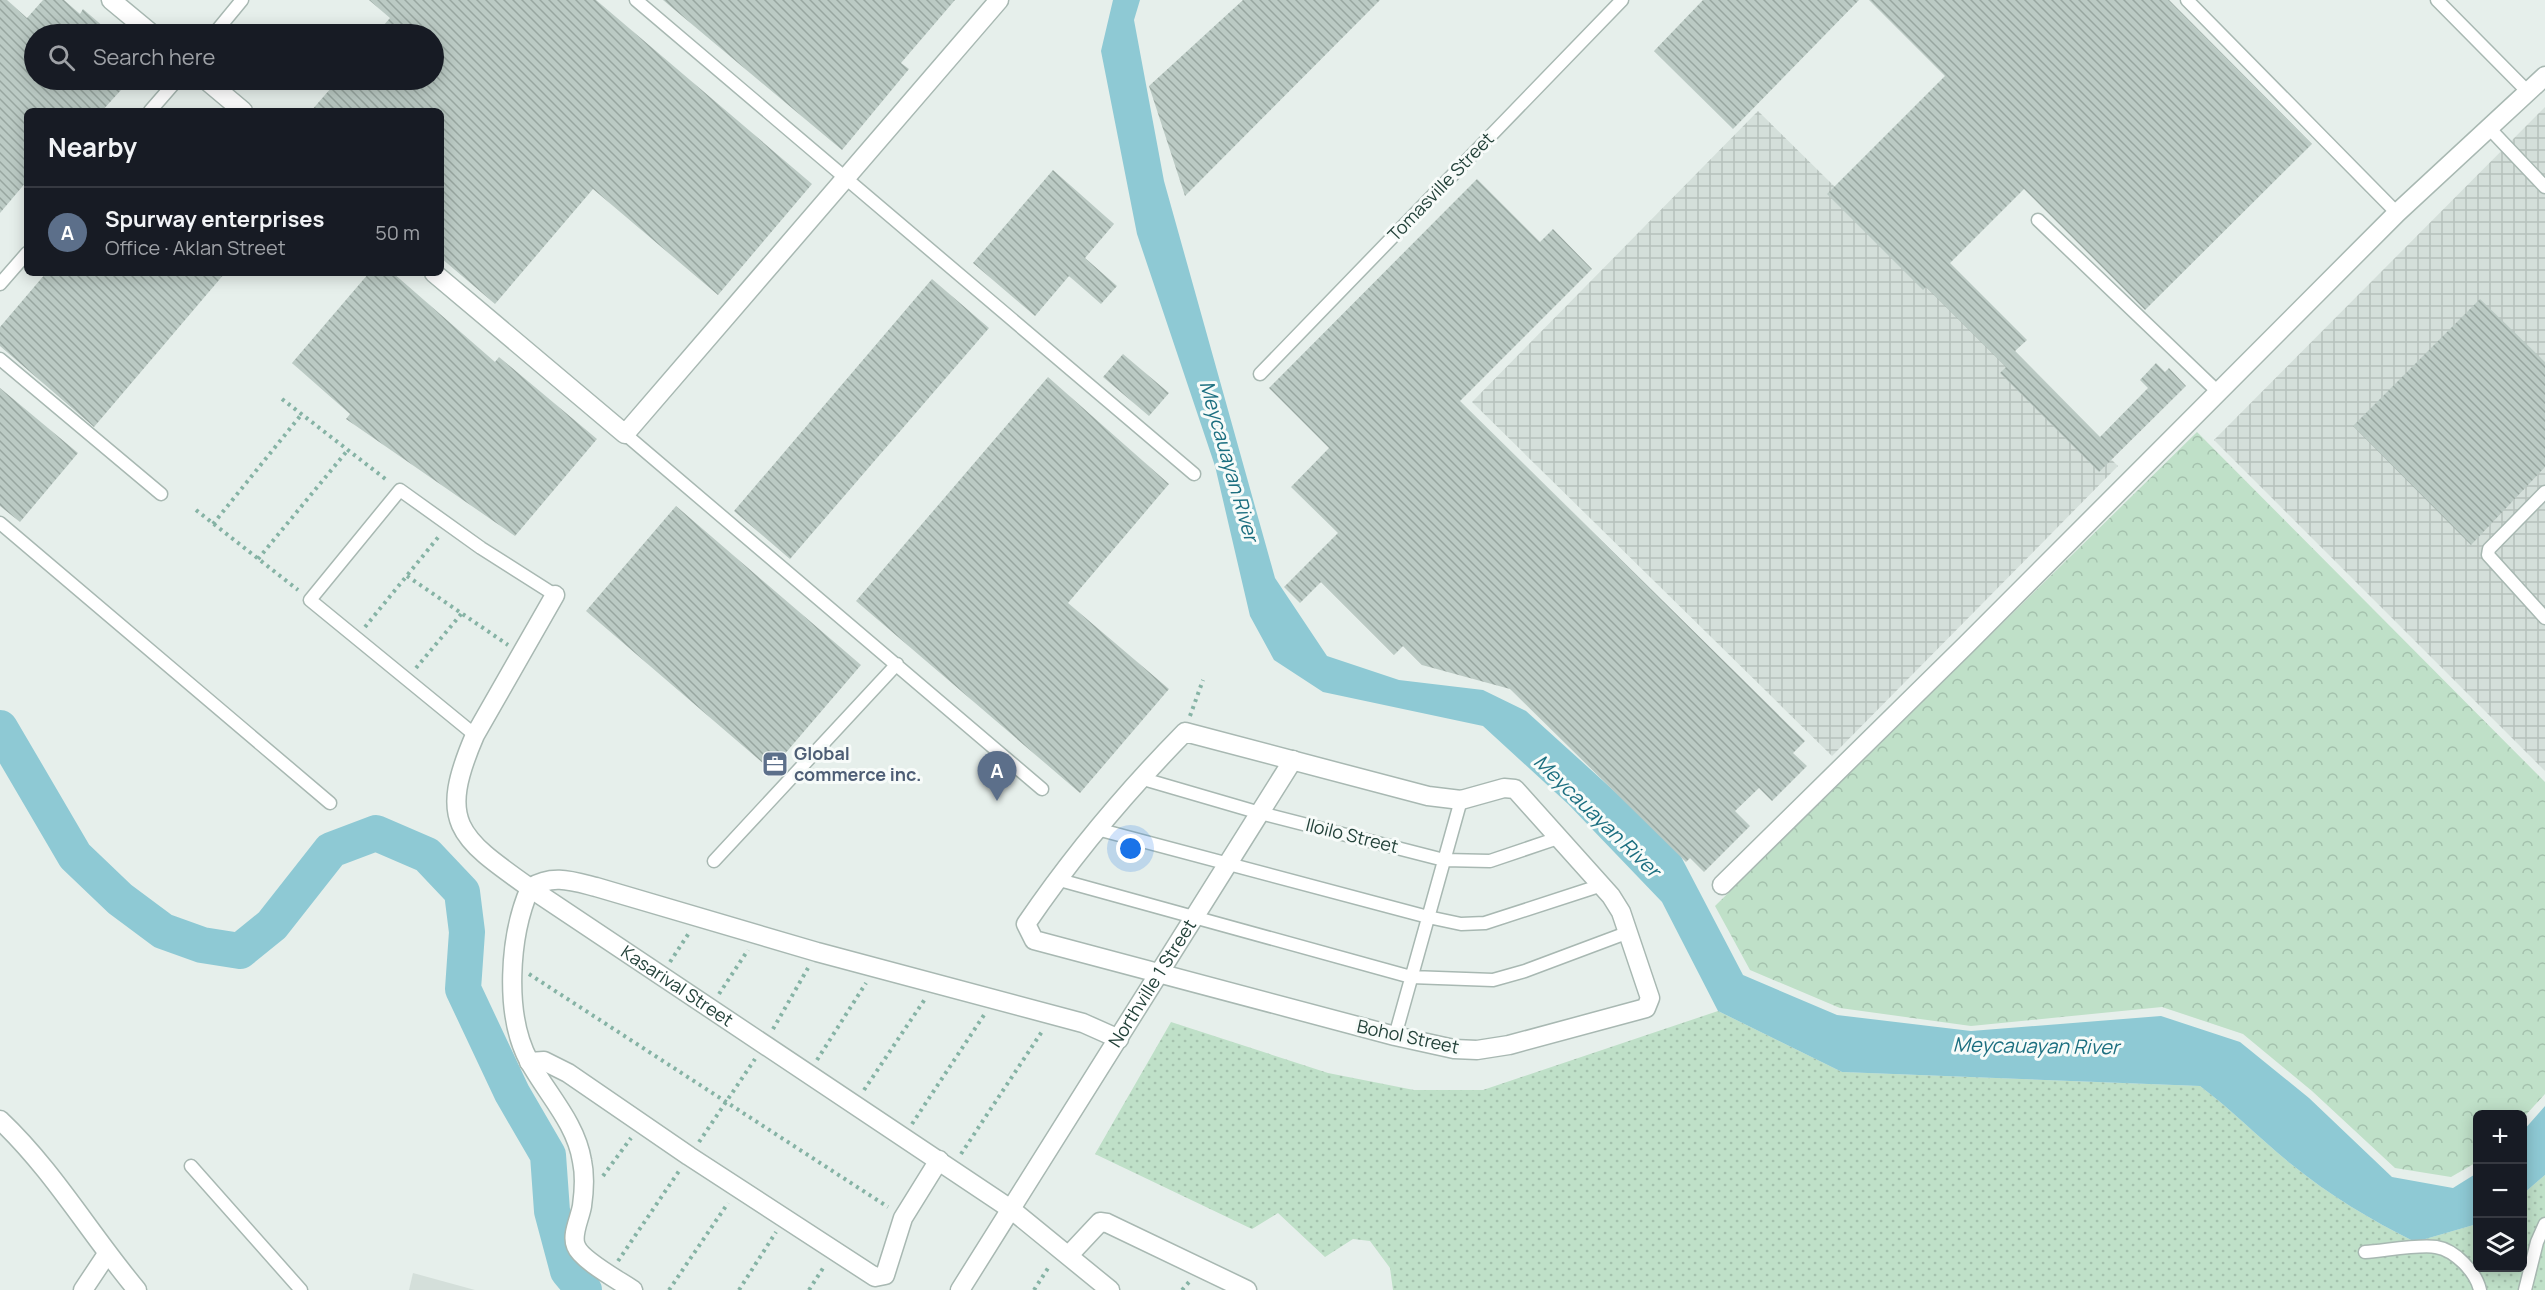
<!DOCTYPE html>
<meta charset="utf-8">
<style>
:root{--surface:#171b24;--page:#242831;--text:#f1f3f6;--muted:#9ea1a6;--line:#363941;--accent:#d93025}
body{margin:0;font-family:Manrope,sans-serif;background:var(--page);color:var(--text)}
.controls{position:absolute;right:18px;bottom:18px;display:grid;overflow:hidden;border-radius:9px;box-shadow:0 3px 15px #0003}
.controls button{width:54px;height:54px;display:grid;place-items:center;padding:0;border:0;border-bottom:2px solid var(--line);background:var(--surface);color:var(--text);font:30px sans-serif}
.you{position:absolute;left:1131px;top:849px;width:21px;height:21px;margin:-15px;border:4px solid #fff;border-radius:50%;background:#1a73e8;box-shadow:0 0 0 9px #1a73e833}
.badge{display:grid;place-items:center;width:39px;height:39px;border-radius:50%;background:var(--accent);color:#fff;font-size:20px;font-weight:700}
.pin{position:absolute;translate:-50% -50px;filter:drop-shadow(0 2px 3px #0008)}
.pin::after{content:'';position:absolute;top:32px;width:21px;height:18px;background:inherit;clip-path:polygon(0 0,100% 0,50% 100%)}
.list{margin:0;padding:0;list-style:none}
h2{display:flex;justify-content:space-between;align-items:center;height:78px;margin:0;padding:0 24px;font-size:26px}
h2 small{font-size:20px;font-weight:400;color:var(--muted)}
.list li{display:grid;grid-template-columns:39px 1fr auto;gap:18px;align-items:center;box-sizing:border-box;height:90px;padding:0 24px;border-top:2px solid var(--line)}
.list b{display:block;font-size:22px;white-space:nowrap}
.list p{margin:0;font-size:20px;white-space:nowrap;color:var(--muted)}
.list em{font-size:20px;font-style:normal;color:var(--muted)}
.icon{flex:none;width:33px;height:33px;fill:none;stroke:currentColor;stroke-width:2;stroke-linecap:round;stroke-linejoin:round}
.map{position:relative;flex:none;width:2545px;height:1290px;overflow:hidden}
.search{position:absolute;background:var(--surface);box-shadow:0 3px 15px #0003;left:24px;top:24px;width:420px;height:66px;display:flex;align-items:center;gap:15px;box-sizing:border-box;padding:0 21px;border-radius:33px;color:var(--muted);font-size:22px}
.panel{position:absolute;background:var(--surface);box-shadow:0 3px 15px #0003;left:24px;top:108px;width:420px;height:168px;border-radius:9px}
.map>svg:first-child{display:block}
</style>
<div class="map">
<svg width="2545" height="1290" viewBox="0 0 2545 1290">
<defs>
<pattern id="industrial-grid" width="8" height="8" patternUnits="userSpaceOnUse" patternTransform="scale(1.5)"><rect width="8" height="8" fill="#d4dfda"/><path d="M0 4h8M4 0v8" fill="none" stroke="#b6c1bc"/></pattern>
<pattern id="grass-dots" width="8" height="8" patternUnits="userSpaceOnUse" patternTransform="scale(1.5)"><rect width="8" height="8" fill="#bfe0c8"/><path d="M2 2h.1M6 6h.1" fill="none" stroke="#a4c1ad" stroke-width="1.8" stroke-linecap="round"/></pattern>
<pattern id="forest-crowns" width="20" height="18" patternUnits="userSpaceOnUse" patternTransform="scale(1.5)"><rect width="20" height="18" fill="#bfe0c8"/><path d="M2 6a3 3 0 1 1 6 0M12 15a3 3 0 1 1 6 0" fill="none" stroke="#a4c1ad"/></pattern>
<pattern id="building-back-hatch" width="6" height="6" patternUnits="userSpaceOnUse" patternTransform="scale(1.5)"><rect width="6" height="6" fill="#bbcac4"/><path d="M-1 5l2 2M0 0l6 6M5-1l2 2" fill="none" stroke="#98a6a0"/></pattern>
</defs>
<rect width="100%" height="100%" fill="#e6efeb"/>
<path fill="#d4dfda" d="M413 1273 475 1290H409Z"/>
<path fill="url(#industrial-grid)" d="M2545 107V771L2214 440Z
M1758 111 2118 466 1832 756 1472 402Z"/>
<path fill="url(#grass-dots)" d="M1718 1011 1842 1072 2200 1086C2232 1110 2259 1138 2291 1164 2329 1195 2371 1220 2415 1242L2477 1224 2478 1268H2522L2523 1194 2545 1175V1290H1393L1390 1268 1370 1241 1353 1239 1325 1257 1278 1213 1252 1229 1095 1154 1171 1022 1328 1073 1414 1090H1483Z"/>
<path fill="url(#forest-crowns)" d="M2197 432 2545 782V1094L2523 1118 2522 1114H2478L2477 1162 2451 1177 2395 1168 2312 1091 2243 1034 2162 1007 1971 1026 1840 1008 1750 970 1715 906Z"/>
<path fill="#8ec9d4" d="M1113 0H1140L1134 20 1164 181 1275 578 1327 656 1399 680 1483 690 1526 711 1676 847 1743 975 1837 1015 1971 1031 2161 1016 2240 1042 2309 1098 2392 1177 2453 1188 2477 1173V1224L2415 1242C2371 1220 2329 1195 2291 1164 2259 1138 2232 1110 2200 1086L1842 1072 1718 1011 1662 902 1568 804 1483 726 1323 692 1274 660 1250 616 1215 466 1137 234 1101 51Z
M2545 1106V1175L2523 1194V1131Z"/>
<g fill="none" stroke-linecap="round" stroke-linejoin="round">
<path stroke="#8ec9d4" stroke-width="36" d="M0 728 75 856 120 899 163 931 202 945 240 951 272 925 331 850 376 833 427 855 462 892 467 932 463 989 512 1093 548 1155 552 1211 568 1271 584 1290"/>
</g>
<path fill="url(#building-back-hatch)" d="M0 0H7L27 18 43 0H64L80 14 83 9 112 34H34V80H130L102 111H27V181L0 213Z
M369 0H596L812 184 718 295 593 189 495 304 441 258V111H311L338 80H434V34H376L390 18Z
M663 0H955L901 63 909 69 842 150Z
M1243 0H1380L1185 196 1149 86Z
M1703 0H1859L1733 129 1654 51Z
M1869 0H2169L2312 144 2145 310 2024 189 1950 263 2027 340 2015 351 2100 437 2148 388 2140 380 2156 363 2165 372 2169 368 2186 386 2099 472 2000 373 2006 367 1926 287 1923 290 1827 194 1945 76Z
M1053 170 1114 224 1085 258 1117 286 1101 304 1069 276 1035 316 973 263Z
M1477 179 1540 242 1553 229 1592 269 1460 401 1805 741 1793 753 1807 766 1772 801 1759 788 1735 811 1750 826 1704 872 1690 858 1686 862 1510 689 1422 665 1403 646 1394 655 1321 582 1300 603 1284 587 1338 533 1291 487 1329 448 1269 388Z
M46 273H225L94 427 0 346V327Z
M369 273H393L495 362 499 357 597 439 515 536 346 419 350 414 292 363Z
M932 279 989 328 790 559 734 511Z
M2480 299 2545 362V467L2471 545 2353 426Z
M1123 354 1169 393 1149 416 1103 377Z
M1048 377 1169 484 1068 603 1169 689 1080 793 856 601Z
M0 388 78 453 20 522 0 506Z
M676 506 861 665 771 770 586 611Z"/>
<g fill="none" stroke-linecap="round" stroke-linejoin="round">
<g stroke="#a8b8b2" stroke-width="15">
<path id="lane" d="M636 0 1194 474
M2187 0 2397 213
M2437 0 2528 92
M214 34 242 0
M150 111 177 80
M2489 128 2545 187
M2038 220 2218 392
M0 284 27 253
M0 359 161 494
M1260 374 1622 0
M625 434 1042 789
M2545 492 2489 549 2488 555 2545 618
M0 523 330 803
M475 735 310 600 400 490 481 548 555 595
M1140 778 1260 813 1444 860 1490 861 1558 838
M1097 829 1428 917 1461 924 1485 923 1602 885
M714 861 897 664
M1056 879 1411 977 1493 980 1525 971 1629 932
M1395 1036 1461 800
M191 1166 301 1290
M2365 1252C2383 1251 2419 1244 2436 1247 2455 1250 2476 1272 2480 1290
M2525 1290 2537 1242 2545 1224"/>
</g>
<g stroke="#a8b8b2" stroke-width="21">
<g id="street">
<path d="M111 0 152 34"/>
<path d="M206 80 243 111"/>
<path d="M434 273 625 434 999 0"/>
<path id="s1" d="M555 595 475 735C437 823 458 837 530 888L1012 1210 1110 1290"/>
<path d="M1185 732 1428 796 1461 800 1504 788 1515 789 1611 896 1621 912 1650 998 1646 1008 1509 1045 1477 1050 1454 1049 1395 1036 1034 940 1026 924C1073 855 1126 792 1185 732Z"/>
<path d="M1722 885 1967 644 2397 213 2545 76"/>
<path d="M529 1062 544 1061 568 1073 689 1156 875 1277 885 1275 903 1218 939 1160"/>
<path d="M0 1120C53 1170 90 1234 137 1290"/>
<path d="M1069 1255 1100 1222 1107 1223 1247 1290"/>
<path d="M83 1290 107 1254"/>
<path d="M633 1290C620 1281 581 1260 576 1246 571 1235 580 1218 582 1206 584 1192 585 1175 582 1161 576 1123 547 1094 529 1061 504 1015 509 936 530 888 552 874 572 881 596 887L817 952 1083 1023 1119 1039"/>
<path id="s2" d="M960 1290 1293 760"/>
</g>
</g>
<path stroke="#86b3a5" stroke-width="4" stroke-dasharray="3 4.5" stroke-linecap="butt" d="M282 399 388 481
M196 510 298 590
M213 524 301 415
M258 559 347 451
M407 576 508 645
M365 627 440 535
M416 668 462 613
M1190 716 1203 680
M670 962 689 933
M529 974 888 1207
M719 994 748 950
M773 1029 808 968
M817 1060 866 983
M864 1090 925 999
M912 1124 984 1015
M699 1142 755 1059
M961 1154 1043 1030
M603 1176 631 1138
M618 1261 679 1171
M669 1290 728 1203
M739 1290 776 1232
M809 1290 825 1265
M1034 1290 1050 1265
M1182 1290 1189 1282"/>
<use href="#lane" stroke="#fff" stroke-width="12"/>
<use href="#street" stroke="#fff" stroke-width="18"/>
</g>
<defs>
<g id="office-square" transform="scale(1.35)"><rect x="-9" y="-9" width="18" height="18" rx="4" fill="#5c6f8a" stroke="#f7fbf9"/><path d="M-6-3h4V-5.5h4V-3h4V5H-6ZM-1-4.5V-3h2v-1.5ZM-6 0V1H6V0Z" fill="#fff"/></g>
</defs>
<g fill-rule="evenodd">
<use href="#office-square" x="775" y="764"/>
</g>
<g text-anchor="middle" stroke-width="6" stroke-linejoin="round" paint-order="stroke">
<g font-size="18" fill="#24423a" stroke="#f7fbf9">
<text transform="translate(1441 187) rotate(-46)" y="6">Tomasville Street</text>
<text transform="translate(1352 836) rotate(14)" y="6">Iloilo Street</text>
<text dy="6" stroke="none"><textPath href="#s2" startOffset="362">Northville 1 Street</textPath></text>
<text dy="6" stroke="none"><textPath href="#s1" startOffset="526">Kasarival Street</textPath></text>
<text transform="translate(1408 1037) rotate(12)" y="6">Bohol Street</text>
</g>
<g font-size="18" font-weight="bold" fill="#4e5e75" stroke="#f7fbf9" text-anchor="start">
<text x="794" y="760">Global<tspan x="794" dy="21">commerce inc.</tspan></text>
</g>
<g font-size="20" font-style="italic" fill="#1c6f80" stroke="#f7fbf9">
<text transform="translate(1229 461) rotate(74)" y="7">Meycauayan River</text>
<text transform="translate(1597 816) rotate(44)" y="7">Meycauayan River</text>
<text transform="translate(2036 1046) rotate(1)" y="7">Meycauayan River</text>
</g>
</g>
</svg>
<div class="controls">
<button>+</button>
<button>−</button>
<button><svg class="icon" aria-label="layers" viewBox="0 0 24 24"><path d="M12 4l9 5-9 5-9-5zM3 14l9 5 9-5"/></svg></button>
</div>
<div class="you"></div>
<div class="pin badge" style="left:997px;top:801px;background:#5c6f8a">A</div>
<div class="search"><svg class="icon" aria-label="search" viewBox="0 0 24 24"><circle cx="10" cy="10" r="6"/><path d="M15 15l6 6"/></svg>Search here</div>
<section class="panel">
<h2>Nearby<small></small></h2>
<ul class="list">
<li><span class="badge" style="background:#5c6f8a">A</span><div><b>Spurway enterprises</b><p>Office · Aklan Street</p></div><em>50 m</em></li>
</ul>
</section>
</div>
